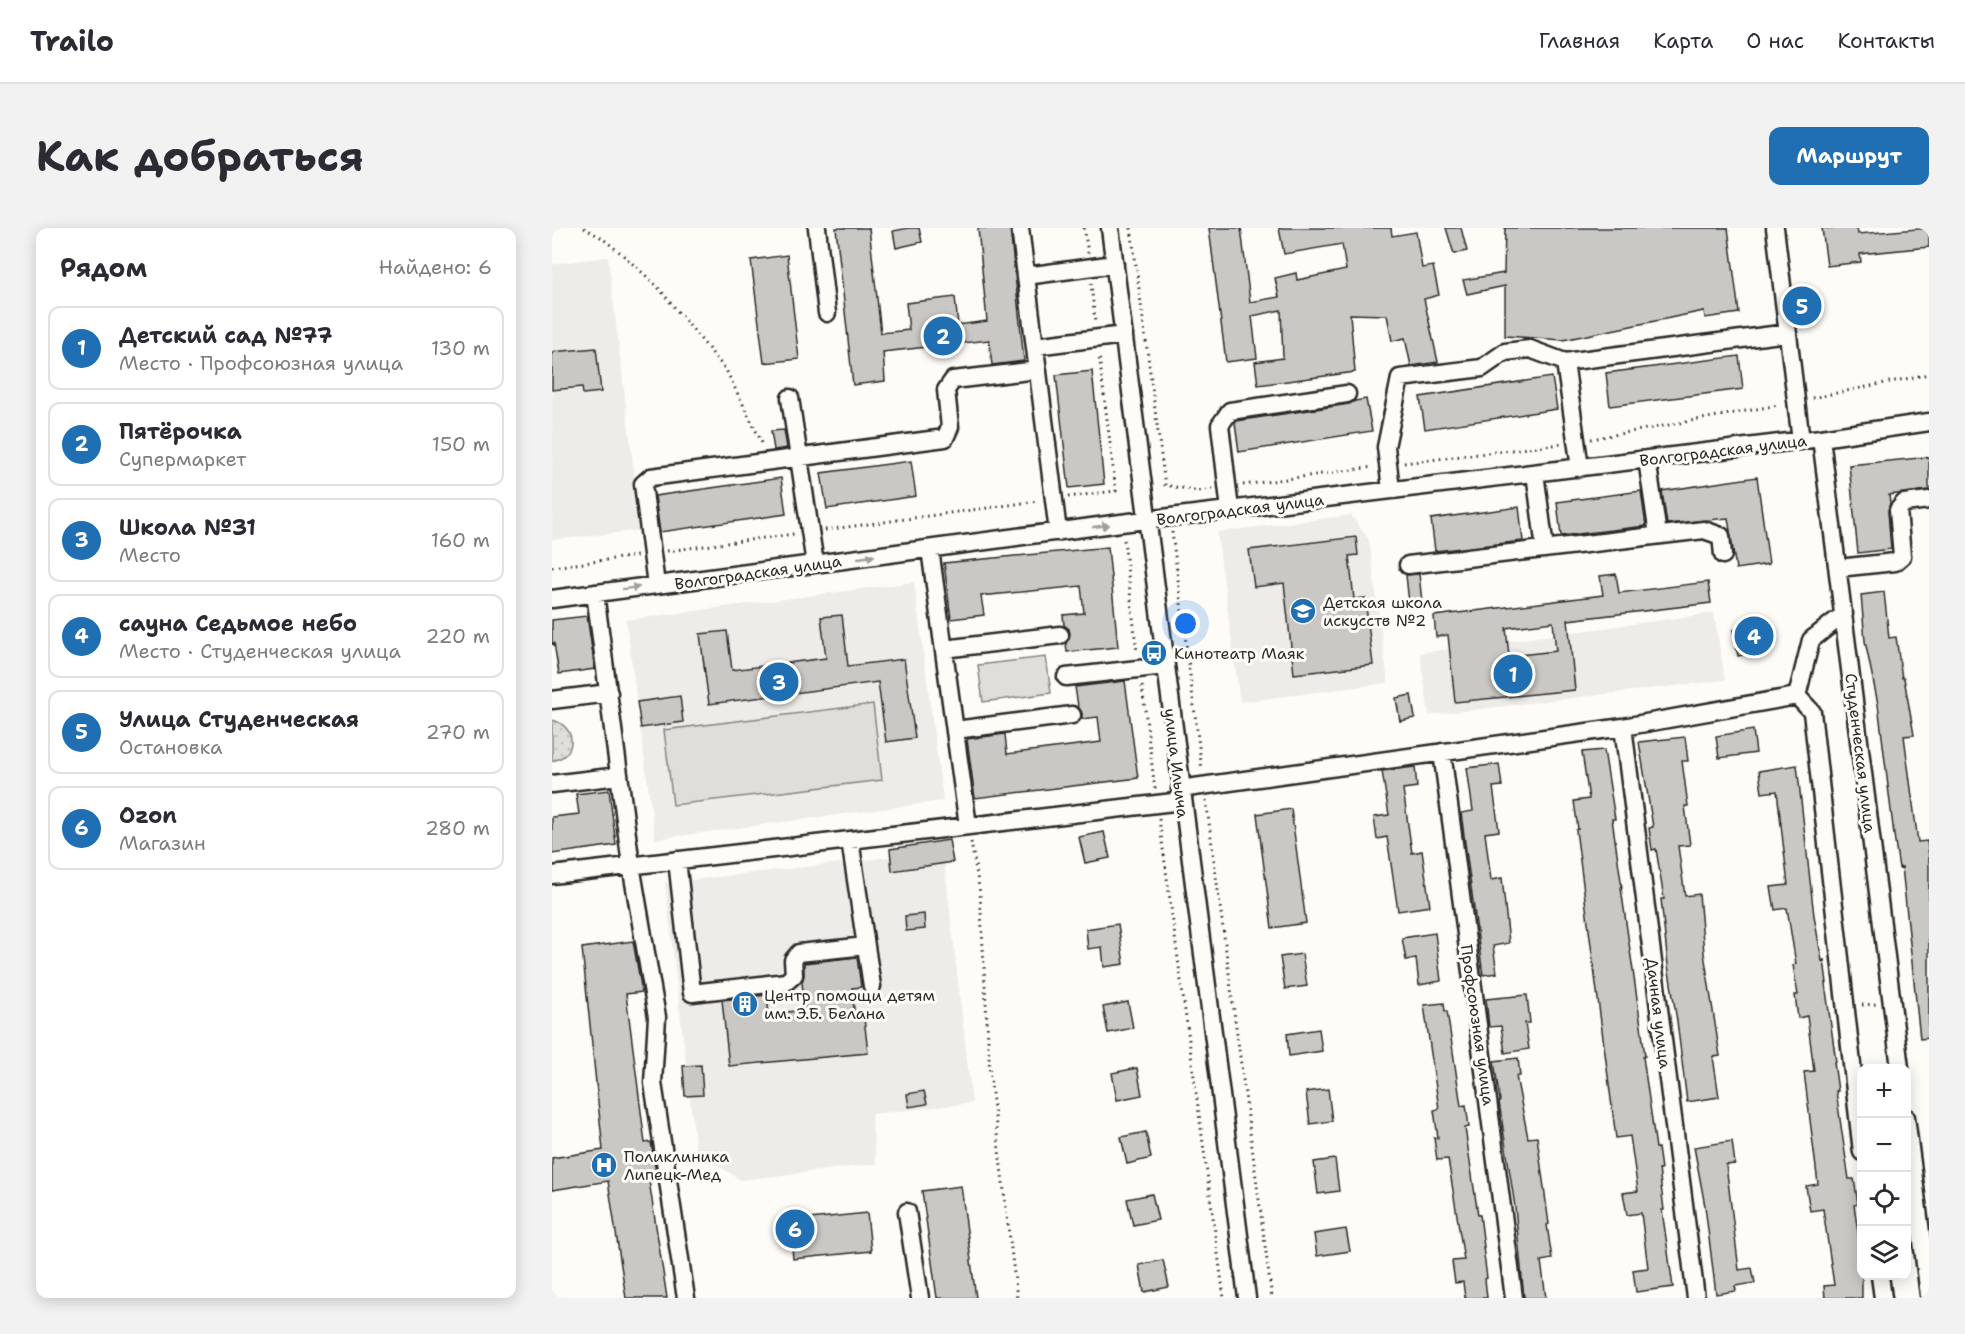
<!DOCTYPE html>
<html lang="ru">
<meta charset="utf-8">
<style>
:root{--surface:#fff;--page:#f2f2f3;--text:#2b2b33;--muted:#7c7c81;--line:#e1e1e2;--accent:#1f6fb2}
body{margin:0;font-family:"Shantell Sans",sans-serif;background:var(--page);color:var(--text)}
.controls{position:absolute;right:18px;bottom:18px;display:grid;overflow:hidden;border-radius:12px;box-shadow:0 3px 15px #0003}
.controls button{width:54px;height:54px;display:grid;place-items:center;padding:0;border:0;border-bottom:2px solid var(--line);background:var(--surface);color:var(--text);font:30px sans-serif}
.you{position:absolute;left:634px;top:396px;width:21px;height:21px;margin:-15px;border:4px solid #fff;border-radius:50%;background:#1a73e8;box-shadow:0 0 0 9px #1a73e833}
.badge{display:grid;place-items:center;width:39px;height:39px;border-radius:50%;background:var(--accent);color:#fff;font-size:20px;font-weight:700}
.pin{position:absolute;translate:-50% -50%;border:3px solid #fff;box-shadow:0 2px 6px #0006}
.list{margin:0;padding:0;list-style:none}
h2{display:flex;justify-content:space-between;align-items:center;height:78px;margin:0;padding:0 24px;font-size:26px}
h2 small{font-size:20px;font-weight:400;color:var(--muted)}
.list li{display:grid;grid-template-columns:39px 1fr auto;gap:18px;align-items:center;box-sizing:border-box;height:84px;margin:0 12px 12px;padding:0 12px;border:2px solid var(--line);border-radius:12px}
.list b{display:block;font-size:22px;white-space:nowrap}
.list p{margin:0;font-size:20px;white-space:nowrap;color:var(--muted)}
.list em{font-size:20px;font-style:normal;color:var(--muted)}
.icon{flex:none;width:33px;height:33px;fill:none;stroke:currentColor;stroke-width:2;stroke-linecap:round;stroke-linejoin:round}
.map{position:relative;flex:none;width:1377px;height:1070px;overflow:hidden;border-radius:12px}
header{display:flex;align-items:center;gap:36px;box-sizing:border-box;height:84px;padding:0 30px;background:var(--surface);border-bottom:2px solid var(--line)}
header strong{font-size:28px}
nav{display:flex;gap:33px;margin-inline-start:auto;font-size:21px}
.intro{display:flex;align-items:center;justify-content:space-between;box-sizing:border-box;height:144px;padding:0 36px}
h1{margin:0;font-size:42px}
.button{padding:15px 27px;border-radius:12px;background:var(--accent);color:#fff;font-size:21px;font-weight:700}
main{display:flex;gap:36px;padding:0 36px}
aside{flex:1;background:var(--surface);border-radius:12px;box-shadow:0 3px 15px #0003}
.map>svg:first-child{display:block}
</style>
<header>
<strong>Trailo</strong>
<nav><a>Главная</a><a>Карта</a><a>О нас</a><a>Контакты</a></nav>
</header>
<div class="intro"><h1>Как добраться</h1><a class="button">Маршрут</a></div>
<main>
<aside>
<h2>Рядом<small>Найдено: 6</small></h2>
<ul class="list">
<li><span class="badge">1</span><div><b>Детский сад №77</b><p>Место · Профсоюзная улица</p></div><em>130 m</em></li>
<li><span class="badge">2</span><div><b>Пятёрочка</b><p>Супермаркет</p></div><em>150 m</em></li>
<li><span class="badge">3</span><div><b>Школа №31</b><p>Место</p></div><em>160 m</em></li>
<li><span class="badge">4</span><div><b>сауна Седьмое небо</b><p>Место · Студенческая улица</p></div><em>220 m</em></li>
<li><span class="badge">5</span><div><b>Улица Студенческая</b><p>Остановка</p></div><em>270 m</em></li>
<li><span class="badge">6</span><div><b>Ozon</b><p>Магазин</p></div><em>280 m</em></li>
</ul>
</aside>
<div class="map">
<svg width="1377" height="1070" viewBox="0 0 1377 1070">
<defs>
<pattern id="park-dots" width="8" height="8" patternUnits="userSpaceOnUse" patternTransform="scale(1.5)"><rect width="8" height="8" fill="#dfdeda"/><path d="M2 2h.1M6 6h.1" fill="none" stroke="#c0bfbb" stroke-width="1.8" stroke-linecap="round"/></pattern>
</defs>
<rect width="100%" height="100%" fill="#fdfcf7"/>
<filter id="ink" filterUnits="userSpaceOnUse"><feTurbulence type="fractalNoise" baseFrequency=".0167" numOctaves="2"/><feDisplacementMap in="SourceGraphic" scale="12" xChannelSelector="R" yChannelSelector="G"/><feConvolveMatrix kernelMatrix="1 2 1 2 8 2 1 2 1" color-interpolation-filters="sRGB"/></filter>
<g filter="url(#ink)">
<path fill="#edece8" d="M56 29 89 302 0 312V36Z
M799 287 817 312 836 455 688 474 665 304Z
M362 354 391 573 103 611 74 392Z
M1162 385 1173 452 877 487 868 425Z
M391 623 420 875 319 886 324 936 188 952 144 922 113 655Z"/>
<path fill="url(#park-dots)" stroke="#858482" stroke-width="1.5" d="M0 492C25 498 26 528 0 533Z"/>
<path fill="#dfdeda" stroke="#858482" stroke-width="1.5" d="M494 429 499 465 431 474 426 437Z
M321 476 330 552 121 577 112 502Z"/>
<path fill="#c9c8c4" stroke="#2b2b2b" stroke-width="1.5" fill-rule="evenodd" d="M284 0H317L329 105 357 102 354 75 403 69 406 97 435 93 426 0H458L472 133 440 137 437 112 331 124 333 153 301 157Z
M357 0H367L370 14 344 20 341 3Z
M657 0H689L698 74 727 69 723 50 744 45 745 52 794 42 790 16 732 26 727 0H839L840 8 864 4 870 40 881 38 887 67 872 71 886 134 859 138 853 110 840 113 835 87 798 86 803 144 706 157 703 134 731 130 729 82 700 88 705 130 674 134Z
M894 0H909L915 23 902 26Z
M953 0H1176L1187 85 1153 90 1152 83 1011 112 953 108V58L915 66 911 52 952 45Z
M1270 0H1305L1306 6 1377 0V19L1308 26 1309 34 1275 38Z
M235 27 247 131 212 135 199 32Z
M44 120 49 164 31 166 30 159 0 162V124Z
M1187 128 1191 161 1058 178 1054 145Z
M540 143 552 256 517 260 504 147Z
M1000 149 1005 181 873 201 868 169Z
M814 171 820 203 687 224 683 195 684 193 797 176 803 173Z
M232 202 235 220 222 222 219 203Z
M1377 229V262L1337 267 1338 275 1336 283 1339 321 1306 325 1297 237Z
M359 233 364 268 275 281 269 245Z
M1205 249 1217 336 1184 341 1176 290 1115 296 1110 263Z
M229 250 234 286 108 304 103 268Z
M1089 263 1094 298 1009 308 1005 274Z
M967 279 971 313 883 323 879 291Z
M804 309 806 327 797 328 802 371 813 370 821 437 742 446 732 355 702 359 697 322Z
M556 319 566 419 515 424 514 415 518 406 517 401 512 397 511 387 532 385 529 358 429 368 432 387 399 391 392 335Z
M867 346 870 374 857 375 854 347Z
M1064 346 1067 365 1156 354 1159 375 1016 392 1023 462 903 474 896 407 884 409 882 388 1051 367 1048 348ZM1001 394 1004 423 957 428 954 400Z
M1332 364 1337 410 1344 409 1350 450H1352L1362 507 1352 508 1366 614 1375 613 1377 628V810L1368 811 1350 639 1347 640 1342 607 1326 476 1313 413 1309 367Z
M290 387 296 438 352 431 363 510 334 514 326 454 157 476 148 406 175 403 180 442 274 430 269 389Z
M35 388 43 441 7 446 2 415 0 416V392Z
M1220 395 1224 415 1213 416 1215 423 1186 428 1181 402Z
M573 453 586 550 423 570 415 511 453 506 455 526 549 514 546 489 530 491V485L526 478 523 459Z
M859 467 863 490 848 493 844 470Z
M128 468 131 494 89 500 85 474Z
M1201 502 1204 525 1167 530 1164 508Z
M1133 509 1136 533H1130L1136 578H1133L1138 617 1126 618 1133 668 1147 666 1152 725 1168 828 1161 829 1167 869 1135 874 1125 793 1116 737 1109 671H1112L1104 621 1100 622 1097 600 1101 599 1087 514Z
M1052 522 1063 591H1060L1070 660H1069L1089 798 1093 828 1091 829 1104 920H1106L1109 941H1107L1112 982H1110L1121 1059 1084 1064 1081 1042 1096 1040 1089 985 1075 987 1071 965 1086 963 1078 908 1064 910 1024 602 1026 601 1022 573 1037 571 1030 524Z
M947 536 950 558 941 559 947 603 933 605 939 652 950 650 957 715 941 718 945 745 931 747 909 585 921 583 915 540Z
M1245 537 1262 688 1270 733 1272 732 1275 755H1273L1284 834H1282L1286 863H1284L1290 905 1297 951H1302L1306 976 1302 977 1310 1031V1070H1273L1272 1058 1282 1057 1271 981 1258 983 1254 958 1266 956 1252 844 1262 843 1255 788 1246 790 1243 767H1246L1241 737 1244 736 1235 680 1223 682 1219 659 1236 657 1225 563 1210 565 1207 543Z
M863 539 865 559 851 561 860 625 870 623 878 678 846 683 835 609 825 611 822 589 837 587 830 543Z
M57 562 64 617 0 626V589L27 586 24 566Z
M739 581 754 695 720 700 705 586Z
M552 604 558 630 533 635 527 609Z
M397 612 401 634 340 643 338 621Z
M372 686 373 701 354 703 353 688Z
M566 696 572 736 552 739 550 719 536 721 534 701Z
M883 705 889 753 867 757 864 730 854 732 850 710Z
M81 713 90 764 74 766 93 915 99 914 104 945 96 946 115 1070H74L56 953 0 962V930L51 922 30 720Z
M750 726 755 758 733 761 728 729Z
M305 729 309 759 300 760 303 791 312 790 316 825 177 838 170 772 215 767 217 786 253 782 250 754 252 747V735Z
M975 767 978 795H973L977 821 953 825 949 798 937 799 934 771Z
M576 774 581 800 556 805 551 779Z
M892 775 893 783H895L909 878 914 877 917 899 913 900 926 987H928L932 1019H931L935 1050 933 1051 935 1070H913L911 1054 903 1055 900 1033 912 1032 896 931 885 932 882 910H886L882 882 887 881 872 777Z
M767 801 770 823 737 828 735 806Z
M966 830 968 848H964L976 910 985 909 997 996 995 997 1000 1031 989 1033 994 1070H972L963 979 947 874 948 873 942 833Z
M149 837 151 867 133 868 131 838Z
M585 840 590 867 565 872 560 845Z
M776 861 780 893 758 896 754 864Z
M372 863 375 876 357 879 355 866Z
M594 904 599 930 575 936 569 909Z
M1180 913 1183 936 1174 937 1187 1042 1200 1040 1203 1055 1183 1058 1184 1063 1164 1066 1153 978 1142 919Z
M783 931 787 963 766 966 762 934Z
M409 958 424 1070H385L370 963Z
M600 966 606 992 581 997 575 971Z
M315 985 319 1023 241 1031 238 993Z
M794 1001 798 1023 765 1028 762 1006Z
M611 1032 617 1059 592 1064 587 1037Z"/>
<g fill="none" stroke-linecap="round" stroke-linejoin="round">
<g stroke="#2b2b2b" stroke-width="21">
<path id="minor" d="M265 0 275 85
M468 0 506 304
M558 0 695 1070
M1223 0 1249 213
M474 48 563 36
M483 118 572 107
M238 170 263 336
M1269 210 1348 840
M1095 231 1106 307
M1028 240 1013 134 1236 105
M983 245 993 321
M839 262 834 219 848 150 930 140 953 124 978 121 1013 134
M678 282 668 197 678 183 795 166
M378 321 416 598
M856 337 1152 302 1169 308 1171 327
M1286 340 1343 334 1350 328 1346 282 1352 275 1377 272
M104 357 91 256 99 249 393 210 398 199 394 162 401 152 486 142
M43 365 79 637 105 789 101 855 134 1070
M0 371 569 295 1269 210 1377 194
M392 421 508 407
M514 449 613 438
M1245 468 1260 484 1310 924
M0 472 57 465
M1071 499 1144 1070
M403 502 520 487
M890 524 962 1070
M0 556 67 548
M628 561 1071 499 1245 468 1259 412 1292 386
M298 612 320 758
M125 632 140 765 234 754 242 747 241 732 247 725 314 718
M0 647 630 573
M1354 889 1377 1067
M355 984 368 1070
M1328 1048 1331 1070"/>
</g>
<path stroke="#2b2b2b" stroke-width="3" stroke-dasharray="1.5 4.5" stroke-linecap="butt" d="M32 0 50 10 71 27 105 58 174 142 211 217
M532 0 536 25
M579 0 613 257 646 263 661 261
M539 55 543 94
M1260 170 1377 146
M1039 211 1227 177
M852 235 1009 216
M691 257 821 239
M516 269 564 263 547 127
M273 302 486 273
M620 304 650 542
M572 312 585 424
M115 323 242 306
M0 339 85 328
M590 458 603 561
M654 572 720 1070
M607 591 672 1070
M419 614 428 665 438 848 465 1070
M1310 777 1324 776"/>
<use href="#minor" stroke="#fdfcf7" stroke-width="16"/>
</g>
<defs><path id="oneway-solid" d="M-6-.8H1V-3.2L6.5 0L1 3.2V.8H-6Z" transform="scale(1.5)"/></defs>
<g fill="#9e9e9b">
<use href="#oneway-solid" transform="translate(549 298) rotate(-8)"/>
<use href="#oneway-solid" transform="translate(314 329) rotate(-8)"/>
<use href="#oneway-solid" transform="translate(79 360) rotate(-7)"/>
</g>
</g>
<defs>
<g id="school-disc" transform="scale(1.35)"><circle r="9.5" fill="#1f6fb2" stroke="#fdfcf7"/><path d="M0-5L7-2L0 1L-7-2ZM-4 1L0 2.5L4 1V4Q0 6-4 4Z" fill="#fff"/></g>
<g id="bus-disc" transform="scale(1.35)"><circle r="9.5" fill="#1f6fb2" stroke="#fdfcf7"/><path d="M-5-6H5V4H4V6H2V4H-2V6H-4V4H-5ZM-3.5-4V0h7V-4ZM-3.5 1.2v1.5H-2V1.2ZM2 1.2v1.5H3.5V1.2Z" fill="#fff"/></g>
<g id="building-disc" transform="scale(1.35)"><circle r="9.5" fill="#1f6fb2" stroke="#fdfcf7"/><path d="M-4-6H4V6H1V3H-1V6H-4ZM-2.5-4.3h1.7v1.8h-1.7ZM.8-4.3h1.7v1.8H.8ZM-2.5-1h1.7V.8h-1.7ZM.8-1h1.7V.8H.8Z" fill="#fff"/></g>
<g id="hospital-disc" transform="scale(1.35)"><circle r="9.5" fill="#1f6fb2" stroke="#fdfcf7"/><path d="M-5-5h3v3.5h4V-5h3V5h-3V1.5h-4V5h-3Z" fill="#fff"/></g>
</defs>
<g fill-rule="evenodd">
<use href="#school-disc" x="751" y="383"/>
<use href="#bus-disc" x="602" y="425"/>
<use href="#building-disc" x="193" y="776"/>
<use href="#hospital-disc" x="52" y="937"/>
</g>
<g text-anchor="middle" stroke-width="6" stroke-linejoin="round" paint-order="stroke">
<g font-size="16" fill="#2b2b2b" stroke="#fdfcf7">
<text transform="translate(1171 222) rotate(-7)" y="6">Волгоградская улица</text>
<text transform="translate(688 281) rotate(-7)" y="6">Волгоградская улица</text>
<text transform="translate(206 344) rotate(-8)" y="6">Волгоградская улица</text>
<text transform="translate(1309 525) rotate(83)" y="6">Студенческая улица</text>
<text transform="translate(625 535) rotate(83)" y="6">улица Ильича</text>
<text transform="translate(1107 785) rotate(83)" y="6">Дачная улица</text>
<text transform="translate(926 797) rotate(82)" y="6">Профсоюзная улица</text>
</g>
<g font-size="16" fill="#2b2b2b" stroke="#fdfcf7" text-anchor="start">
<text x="771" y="380">Детская школа<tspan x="771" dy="18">искусств №2</tspan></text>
<text x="622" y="431">Кинотеатр Маяк</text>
<text x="212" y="773">Центр помощи детям<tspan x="212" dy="18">им. Э.Б. Белана</tspan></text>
<text x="72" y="934">Поликлиника<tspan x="72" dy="18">Липецк-Мед</tspan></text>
</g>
</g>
</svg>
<div class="controls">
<button>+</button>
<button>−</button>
<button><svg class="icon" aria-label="locate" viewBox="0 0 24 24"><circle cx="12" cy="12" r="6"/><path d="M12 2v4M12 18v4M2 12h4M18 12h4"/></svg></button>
<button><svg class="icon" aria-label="layers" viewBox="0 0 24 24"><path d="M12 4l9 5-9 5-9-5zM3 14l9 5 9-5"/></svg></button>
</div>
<div class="you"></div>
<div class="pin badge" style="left:961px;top:446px">1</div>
<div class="pin badge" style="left:391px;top:108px">2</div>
<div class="pin badge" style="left:227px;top:454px">3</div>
<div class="pin badge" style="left:1202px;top:408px">4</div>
<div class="pin badge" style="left:1250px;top:78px">5</div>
<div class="pin badge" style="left:243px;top:1001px">6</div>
</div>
</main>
